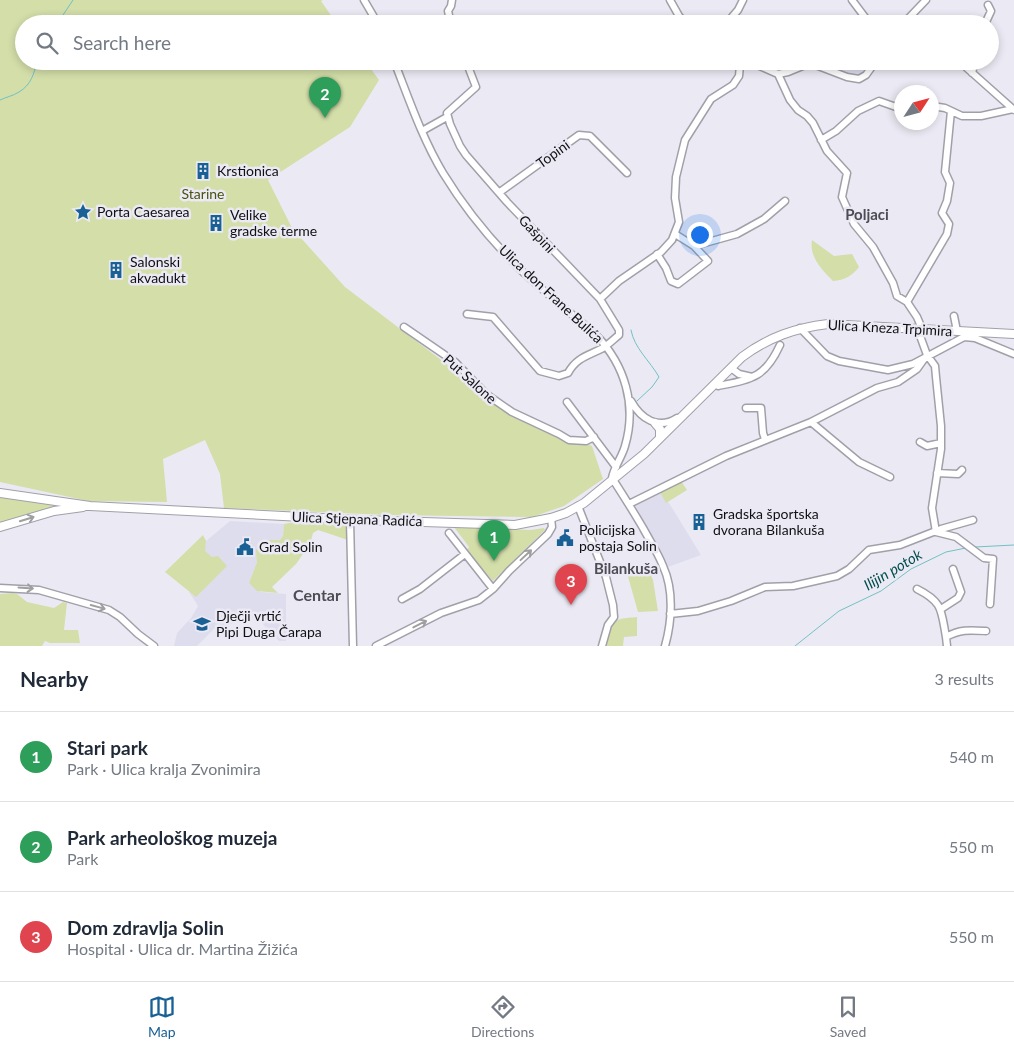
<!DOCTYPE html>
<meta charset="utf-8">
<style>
:root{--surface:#fff;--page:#f2f2f3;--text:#1f2937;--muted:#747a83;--line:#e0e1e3;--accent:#196094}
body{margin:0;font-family:Lato,sans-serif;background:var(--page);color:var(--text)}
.compass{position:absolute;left:894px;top:85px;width:45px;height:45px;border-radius:50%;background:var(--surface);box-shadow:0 2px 8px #0003;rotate:54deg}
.you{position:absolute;left:699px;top:234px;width:18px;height:18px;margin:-12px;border:4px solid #fff;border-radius:50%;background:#1a73e8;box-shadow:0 0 0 8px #1a73e833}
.badge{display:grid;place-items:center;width:32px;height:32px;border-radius:50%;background:var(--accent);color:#fff;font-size:16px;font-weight:700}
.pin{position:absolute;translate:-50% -41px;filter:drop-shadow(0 1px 2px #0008)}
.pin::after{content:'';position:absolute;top:26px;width:18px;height:15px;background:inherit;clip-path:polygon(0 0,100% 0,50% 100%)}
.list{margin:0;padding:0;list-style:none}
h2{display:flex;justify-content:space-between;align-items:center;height:65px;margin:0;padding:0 20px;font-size:21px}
h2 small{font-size:16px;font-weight:400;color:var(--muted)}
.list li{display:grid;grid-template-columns:32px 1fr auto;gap:15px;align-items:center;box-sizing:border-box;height:90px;padding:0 20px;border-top:1px solid var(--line)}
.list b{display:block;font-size:19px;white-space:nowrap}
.list p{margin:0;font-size:16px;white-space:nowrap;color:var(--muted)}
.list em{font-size:16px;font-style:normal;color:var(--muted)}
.icon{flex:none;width:28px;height:28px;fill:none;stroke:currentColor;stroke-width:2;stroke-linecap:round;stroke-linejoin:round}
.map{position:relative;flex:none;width:1014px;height:646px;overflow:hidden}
.search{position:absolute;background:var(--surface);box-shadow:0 2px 8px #0003;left:15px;right:15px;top:15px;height:55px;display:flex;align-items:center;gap:12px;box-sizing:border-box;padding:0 18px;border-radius:28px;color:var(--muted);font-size:19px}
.sheet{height:335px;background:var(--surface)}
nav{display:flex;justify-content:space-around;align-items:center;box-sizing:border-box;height:70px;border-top:1px solid var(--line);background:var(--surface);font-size:14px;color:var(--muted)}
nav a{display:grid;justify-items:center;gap:2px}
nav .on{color:var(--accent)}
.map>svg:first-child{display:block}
</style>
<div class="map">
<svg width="1014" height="646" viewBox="0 0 1014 646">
<rect width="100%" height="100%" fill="#ebeaf4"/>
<path fill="#deddee" d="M808 61H871L866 70 861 74H852Z
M659 492 669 503 701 555 668 567 635 505Z
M230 521 284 524 283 536 280 540H267L263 544 266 548 257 553V562L249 583 261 592 286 594V641H279L256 617 215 628 197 646H174L177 633 191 618 198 606 189 592 200 593 212 557 204 551 206 541Z"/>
<path fill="#d3dea9" d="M0 0H323L321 1 337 24H24V61H365L379 80 350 127 268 180 292 228 345 287 486 394 539 424 592 446 603 479 564 506 532 517 387 515 224 508 220 474 205 440 163 459 167 502 88 501 0 482Z
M812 240 834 256 852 254 859 267C852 276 845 280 833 281 822 270 809 257 812 240Z
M681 481 687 490 666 503 660 492Z
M0 497 67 507 0 524Z
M301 521 348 523V540L318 530 313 533 310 544 296 564 272 587 278 593 257 591 249 583 257 562 256 550 259 547 264 550 266 548 263 543 267 540H280L283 536 284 524Z
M454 527 531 530 544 528 545 530 493 581 466 551 469 547Z
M203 535 206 541 205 551 212 557 218 556 227 566 196 597 165 572Z
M646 564 653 580 658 611 638 612 627 573Z
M12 593 17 594 27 602 54 608 63 602 67 603 64 630H78L80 643H50L45 641 42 646H0V594Z
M637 617V636L624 637 623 646H605C612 621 610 619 637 617Z"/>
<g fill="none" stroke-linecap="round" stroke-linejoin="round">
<path stroke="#72c1c2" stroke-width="1" d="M57 24 73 0
M0 100C6 97 13 96 19 92 31 85 34 74 37 61
M631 330C634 348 650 361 659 377L652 387 637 401
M975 547 1014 545
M795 646 839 611 881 591 911 569 946 552 966 548"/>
<g stroke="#a1a0a9" stroke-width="9">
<path id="minor" d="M364 0 378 24
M670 0 679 16 686 24
M852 0 870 24
M451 24 448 11 451 6 452 0
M726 24 738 10 743 0
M903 24 926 0
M985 24 991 11 988 5
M394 61C409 99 422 138 443 173 465 209 493 243 524 273 547 294 572 314 596 335 625 365 637 405 625 446 622 457 614 467 612 478 623 495 633 511 643 528 650 541 658 553 663 566 674 590 672 621 665 646
M466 61 476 87 447 113 450 124 460 146 466 155 507 202 600 299 619 330V335C614 339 609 344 603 348 588 356 577 357 568 373L559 376 540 371 493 317 467 314
M748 61 778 74 790 100 798 110 807 116 813 123 827 151 847 173 842 197 854 224 873 247 893 283 897 296 907 302
M959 61 1014 110
M972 73 975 61
M778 74 788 72 805 65 813 64 847 77 859 79 866 75 876 61
M932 106 945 108 962 116H981L1013 109
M422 131 447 117
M821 140 836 131 858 111 879 101 896 107 902 101
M500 192 579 135 590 136 627 173
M675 234 694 246 737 234 764 219 785 201
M657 254 666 268 671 281 678 284 708 261 694 246
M600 299 619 281 661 252 672 240 679 222 675 198 676 177 685 140 711 99 733 85 739 76 740 65 737 61
M954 316 957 331
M404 327 455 362 486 394 512 412 559 434 569 440 586 441 594 437
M800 328 827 356 839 361 888 370 913 364 964 337 975 338 1014 354
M731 368 739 374 752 377
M718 386C752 379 765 378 780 345
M631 401C641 419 658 430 677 418
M567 402 616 467
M746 408H761L763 433 765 439
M811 422 859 462 890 477
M920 442 927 446 941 443
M937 473 958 474 962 470
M629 504 726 456 811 422 877 388 898 382 917 369 927 355
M578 506 606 577 613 605 614 617 608 625 602 646
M350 520 353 646
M936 532 932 508 941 449V426L936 377 935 366 927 355 919 333 920 324 917 317 907 302 947 234 949 224 942 213 947 201 950 183 945 172 951 111
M936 532 956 537 984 558 993 559 990 604
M449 533 493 589
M0 588 39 590 109 610 120 617 138 634 154 646
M917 589C943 602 941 610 946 637
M402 599 420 589 465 554
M941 609 958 598 961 592 953 569
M670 614 698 611 731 601 765 587 793 586 837 576 849 569 869 550 900 545 941 529 973 520
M376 646 441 613 479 600 493 589 509 571 548 534 552 527 551 518
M947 646 946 637C960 629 970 630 986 631"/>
</g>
<g stroke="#a1a0a9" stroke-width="10">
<path id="major" d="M655 423 660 429V437
M0 493 90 506 360 520 515 525 551 518 566 513 584 503 644 454 742 357C769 337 795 328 828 324L1014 334
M0 527 54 511 83 507"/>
</g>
<use href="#minor" stroke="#fff" stroke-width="6"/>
<use href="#major" stroke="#fff" stroke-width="8"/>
</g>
<defs><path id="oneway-shaft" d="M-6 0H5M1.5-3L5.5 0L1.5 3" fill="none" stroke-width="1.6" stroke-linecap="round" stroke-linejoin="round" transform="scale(1.25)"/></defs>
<g stroke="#9f9fa1">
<use href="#oneway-shaft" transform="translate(27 519) rotate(-17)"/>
<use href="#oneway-shaft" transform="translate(526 555) rotate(-43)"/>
<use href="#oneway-shaft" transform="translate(26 588) rotate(4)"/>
<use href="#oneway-shaft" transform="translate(98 607) rotate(15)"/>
<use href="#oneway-shaft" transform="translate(420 624) rotate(-27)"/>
</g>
<defs>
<g id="building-bare" transform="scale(1.35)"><path d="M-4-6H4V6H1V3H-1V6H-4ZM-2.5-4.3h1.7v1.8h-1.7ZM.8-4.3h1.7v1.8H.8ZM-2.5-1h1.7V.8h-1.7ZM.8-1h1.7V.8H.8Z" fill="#196094" stroke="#ebeaf4" stroke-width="2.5" paint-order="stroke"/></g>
<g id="sight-bare" transform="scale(1.35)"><path d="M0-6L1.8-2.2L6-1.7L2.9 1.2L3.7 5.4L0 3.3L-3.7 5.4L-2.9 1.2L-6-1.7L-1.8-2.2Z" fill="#196094" stroke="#ebeaf4" stroke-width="2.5" paint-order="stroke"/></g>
<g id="civic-bare" transform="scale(1.35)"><path d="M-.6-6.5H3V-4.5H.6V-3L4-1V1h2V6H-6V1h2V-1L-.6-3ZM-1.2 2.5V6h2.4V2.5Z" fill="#196094" stroke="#ebeaf4" stroke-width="2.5" paint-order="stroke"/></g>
<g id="school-bare" transform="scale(1.35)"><path d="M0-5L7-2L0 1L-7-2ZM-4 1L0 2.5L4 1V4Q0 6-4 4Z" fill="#196094" stroke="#ebeaf4" stroke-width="2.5" paint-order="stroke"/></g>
</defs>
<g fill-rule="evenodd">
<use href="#building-bare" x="203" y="171"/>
<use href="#sight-bare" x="83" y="212"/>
<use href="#building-bare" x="216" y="223"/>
<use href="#building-bare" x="116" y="270"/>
<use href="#building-bare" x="699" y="522"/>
<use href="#civic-bare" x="565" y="538"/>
<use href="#civic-bare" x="245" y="547"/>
<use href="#school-bare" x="202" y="624"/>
</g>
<g text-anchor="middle" stroke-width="5" stroke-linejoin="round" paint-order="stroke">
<g font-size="14" fill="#100f13" stroke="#ebeaf4">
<text transform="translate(553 154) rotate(-36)" y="5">Topini</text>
<text transform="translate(537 234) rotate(47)" y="5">Gašpini</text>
<text transform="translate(551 294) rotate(43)" y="5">Ulica don Frane Bulića</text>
<text transform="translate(890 328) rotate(3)" y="5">Ulica Kneza Trpimira</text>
<text transform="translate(470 379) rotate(42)" y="5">Put Salone</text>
<text transform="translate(357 519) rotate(2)" y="5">Ulica Stjepana Radića</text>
</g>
<g font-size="14" fill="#100f13" stroke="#ebeaf4" text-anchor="start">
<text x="217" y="176">Krstionica</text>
<text x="97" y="217">Porta Caesarea</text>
<text x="230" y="220">Velike<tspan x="230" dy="16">gradske terme</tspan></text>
<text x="130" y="267">Salonski<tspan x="130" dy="16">akvadukt</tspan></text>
<text x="713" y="519">Gradska športska<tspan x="713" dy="16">dvorana Bilankuša</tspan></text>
<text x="579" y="535">Policijska<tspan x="579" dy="16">postaja Solin</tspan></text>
<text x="259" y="552">Grad Solin</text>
<text x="216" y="621">Dječji vrtić<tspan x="216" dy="16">Pipi Duga Čarapa</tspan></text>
</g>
<g font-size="14" fill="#48510f" stroke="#ebeaf4">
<text x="203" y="199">Starine</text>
</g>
<g font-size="15" font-weight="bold" fill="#4d4c54" stroke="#ebeaf4">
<text x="867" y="220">Poljaci</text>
<text x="626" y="574">Bilankuša</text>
</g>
<g font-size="15" font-style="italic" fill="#004d4e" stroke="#ebeaf4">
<text transform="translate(893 570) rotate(-31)" y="5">Ilijin potok</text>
</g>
<g font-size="16" font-weight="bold" fill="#4d4c54" stroke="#ebeaf4">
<text x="317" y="601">Centar</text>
</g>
</g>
</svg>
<svg class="compass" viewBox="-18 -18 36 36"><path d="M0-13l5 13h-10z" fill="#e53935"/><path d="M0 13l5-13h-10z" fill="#747a83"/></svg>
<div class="you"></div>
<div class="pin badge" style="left:494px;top:561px;background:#2e9e5b">1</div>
<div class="pin badge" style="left:325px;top:118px;background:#2e9e5b">2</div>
<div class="pin badge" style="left:571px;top:605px;background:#e0444e">3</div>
<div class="search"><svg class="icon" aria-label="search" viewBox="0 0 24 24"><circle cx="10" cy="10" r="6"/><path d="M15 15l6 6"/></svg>Search here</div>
</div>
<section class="sheet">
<h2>Nearby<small>3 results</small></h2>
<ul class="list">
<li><span class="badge" style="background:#2e9e5b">1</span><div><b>Stari park</b><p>Park · Ulica kralja Zvonimira</p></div><em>540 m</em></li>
<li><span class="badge" style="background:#2e9e5b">2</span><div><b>Park arheološkog muzeja</b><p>Park</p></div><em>550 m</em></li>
<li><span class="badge" style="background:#e0444e">3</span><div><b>Dom zdravlja Solin</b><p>Hospital · Ulica dr. Martina Žižića</p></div><em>550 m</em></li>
</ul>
</section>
<nav>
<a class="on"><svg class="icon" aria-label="map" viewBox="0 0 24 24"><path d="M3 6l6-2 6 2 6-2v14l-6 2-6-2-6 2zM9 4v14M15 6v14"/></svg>Map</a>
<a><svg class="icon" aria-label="directions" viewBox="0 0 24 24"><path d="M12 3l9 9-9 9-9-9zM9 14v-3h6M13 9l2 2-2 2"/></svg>Directions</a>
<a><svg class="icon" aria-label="saved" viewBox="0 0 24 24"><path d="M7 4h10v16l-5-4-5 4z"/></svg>Saved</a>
</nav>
